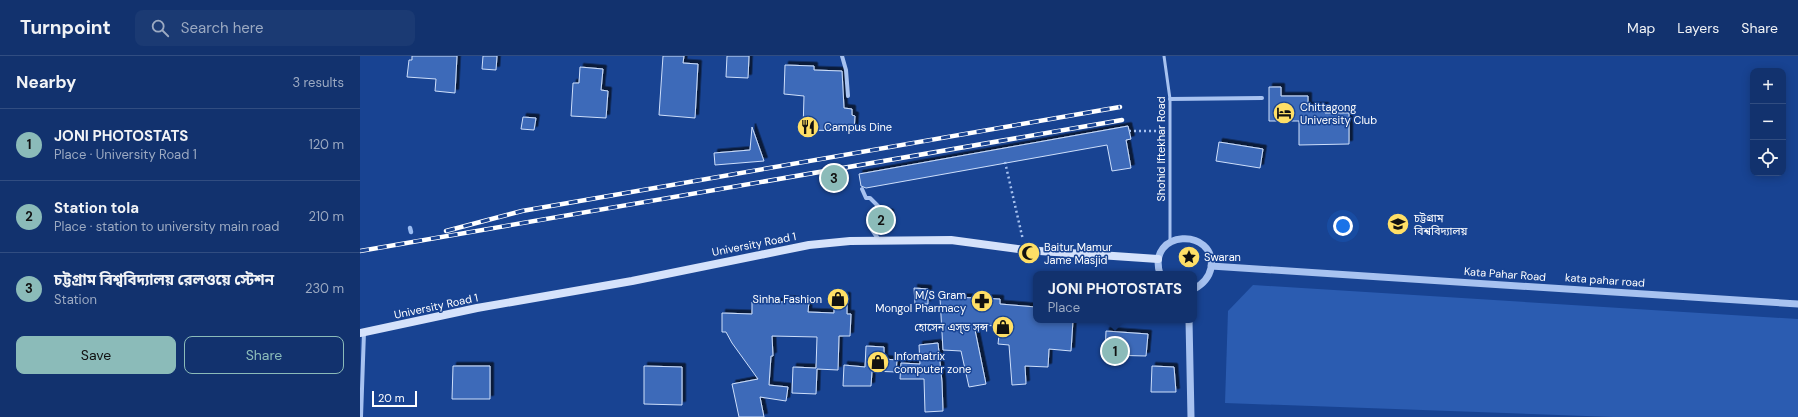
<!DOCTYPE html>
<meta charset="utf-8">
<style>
:root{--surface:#12326e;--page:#1b3a73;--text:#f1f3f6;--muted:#9caac2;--line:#314d81;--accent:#8bbbb9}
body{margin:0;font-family:"DM Sans","Noto Sans Bengali",sans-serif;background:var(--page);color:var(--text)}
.controls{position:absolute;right:12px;top:12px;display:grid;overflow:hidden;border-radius:8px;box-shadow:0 2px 10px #0003}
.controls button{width:36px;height:36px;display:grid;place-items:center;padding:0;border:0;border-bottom:1px solid var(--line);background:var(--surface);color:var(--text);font:20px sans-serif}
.scale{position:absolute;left:12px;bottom:10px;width:45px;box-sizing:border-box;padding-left:4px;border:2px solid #fff;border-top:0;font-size:11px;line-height:14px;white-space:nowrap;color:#fff;-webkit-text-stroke:3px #184392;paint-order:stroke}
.you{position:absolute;left:983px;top:170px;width:14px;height:14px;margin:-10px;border:3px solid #fff;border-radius:50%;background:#1a73e8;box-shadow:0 0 0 6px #1a73e833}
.badge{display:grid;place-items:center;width:26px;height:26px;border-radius:50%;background:var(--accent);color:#111;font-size:13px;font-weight:700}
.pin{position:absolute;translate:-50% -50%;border:2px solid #fff;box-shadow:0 1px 4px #0006}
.popup{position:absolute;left:673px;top:215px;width:164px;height:52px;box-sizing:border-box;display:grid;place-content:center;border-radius:8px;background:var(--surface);filter:drop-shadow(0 1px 3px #0005);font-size:13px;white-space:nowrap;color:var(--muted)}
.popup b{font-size:15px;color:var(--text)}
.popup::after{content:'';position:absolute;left:50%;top:100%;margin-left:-8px;border:8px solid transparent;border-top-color:var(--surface)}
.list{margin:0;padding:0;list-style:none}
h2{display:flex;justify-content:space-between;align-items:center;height:52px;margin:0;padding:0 16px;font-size:17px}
h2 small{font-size:13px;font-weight:400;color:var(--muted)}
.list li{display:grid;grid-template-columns:26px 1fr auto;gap:12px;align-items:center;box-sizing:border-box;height:72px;padding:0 16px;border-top:1px solid var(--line)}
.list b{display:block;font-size:15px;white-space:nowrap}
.list p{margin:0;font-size:13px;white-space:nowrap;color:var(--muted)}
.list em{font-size:13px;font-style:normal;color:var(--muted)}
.actions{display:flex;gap:8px;padding:12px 16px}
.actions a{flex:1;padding:9px 0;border:1px solid var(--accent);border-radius:8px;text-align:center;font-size:14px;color:var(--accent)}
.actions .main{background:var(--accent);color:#111}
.icon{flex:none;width:22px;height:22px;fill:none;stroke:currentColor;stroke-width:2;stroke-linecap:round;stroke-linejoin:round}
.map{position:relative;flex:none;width:1438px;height:361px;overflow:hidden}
header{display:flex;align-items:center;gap:24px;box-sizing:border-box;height:56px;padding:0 20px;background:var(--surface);border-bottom:1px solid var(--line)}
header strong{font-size:19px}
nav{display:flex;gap:22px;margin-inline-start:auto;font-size:14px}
.search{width:280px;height:36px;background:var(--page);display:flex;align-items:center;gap:10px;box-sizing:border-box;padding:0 14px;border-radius:8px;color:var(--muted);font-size:15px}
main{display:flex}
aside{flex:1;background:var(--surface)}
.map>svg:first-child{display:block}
</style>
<header>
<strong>Turnpoint</strong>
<div class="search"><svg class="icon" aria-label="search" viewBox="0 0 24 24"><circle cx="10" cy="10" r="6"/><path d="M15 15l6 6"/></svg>Search here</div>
<nav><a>Map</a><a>Layers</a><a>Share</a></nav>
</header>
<main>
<aside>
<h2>Nearby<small>3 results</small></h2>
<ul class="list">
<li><span class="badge">1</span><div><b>JONI PHOTOSTATS</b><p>Place · University Road 1</p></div><em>120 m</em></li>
<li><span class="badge">2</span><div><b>Station tola</b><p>Place · station to university main road</p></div><em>210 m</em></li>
<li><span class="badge">3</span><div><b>চট্টগ্রাম বিশ্ববিদ্যালয় রেলওয়ে স্টেশন</b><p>Station</p></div><em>230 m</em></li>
</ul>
<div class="actions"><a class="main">Save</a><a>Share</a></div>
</aside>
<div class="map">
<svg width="1438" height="361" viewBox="0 0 1438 361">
<defs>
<filter id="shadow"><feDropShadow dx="3.5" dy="-3.5" stdDeviation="0" flood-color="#0009"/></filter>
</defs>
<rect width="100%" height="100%" fill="#184392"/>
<path fill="#2b5cb1" d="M893 229 1438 263V361H1253L865 347 868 255Z"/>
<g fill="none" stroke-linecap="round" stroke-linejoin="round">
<path stroke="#9abcf2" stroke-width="4.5" d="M50 172 51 176"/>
</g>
<path fill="#3d6ab9" stroke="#cedffb" filter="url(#shadow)" d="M52 0H97L95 37 75 35 76 23 47 21 49 4H52Z
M123 0H137L136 14 122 13Z
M303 0H324L323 7 338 8 335 62 299 59Z
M367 0H389L388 22 366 21Z
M425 9 454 10V14L482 15 484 52 492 53V59L495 60 494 75 443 74 444 40 424 38Z
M220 11 243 13 241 34 248 35 246 62 211 60 213 27H219Z
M909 31H921V40H948V50H965V57H989V88L939 89V65H909Z
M163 61 176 62 174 74 161 73Z
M768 70 771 83 766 84 771 112 752 115 747 89 506 132 501 130 499 118Z
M392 71 404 105 355 109 354 97 390 94Z
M859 86 903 93 900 112 856 105Z
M520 156 530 157 529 172 514 170V160Z
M554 232 568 233V248H555Z
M474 240H487V258H491L490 280H479L478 314 457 313 456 338 432 337 433 311 456 312 457 281 412 280 413 300H411L409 329 428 331 426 345 400 341 404 361H379L372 328 398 323 372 287 366 276H362V257L392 258V246H423L424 243 449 245 448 256 474 257Z
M593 241 640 243V248L676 251V264H713L711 295 689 293 688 311 665 310 666 328 652 329 649 289 638 288 640 270 614 269 626 328 609 331 601 295 583 294 580 242Z
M746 275 788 278 786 300 745 299Z
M578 287 582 326 583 355 565 356 564 323H540L541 307 560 308 559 289Z
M506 290 524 291V303L537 304 536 316 512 315 511 330H483L484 309 505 311Z
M93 310H130V343H92Z
M284 310 322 311V349L284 348Z
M792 310 814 311 816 336H791Z"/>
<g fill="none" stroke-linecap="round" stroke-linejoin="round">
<path stroke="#a7c2f0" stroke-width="2.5" stroke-dasharray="2 3" stroke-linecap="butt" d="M769 75H802
M645 106 663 184"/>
<path stroke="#a7c2f0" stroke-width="3" d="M804 0 810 43V186"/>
<path stroke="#a7c2f0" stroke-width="4" d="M482 0 486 14 488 40
M810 43 902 42
M502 133 506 142H510L520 152 509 159 511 163 510 171 519 184
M1 361 4 276"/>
<path stroke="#a7c2f0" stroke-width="7" d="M851 210 1438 248
M800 218C786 173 857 171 851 212 849 222 843 228 834 233
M829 264 831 361"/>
<path stroke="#d5e2fb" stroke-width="8" d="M0 277 117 252 272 225 449 189 490 185 591 184 665 194 798 203"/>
<g stroke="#fff" stroke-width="4.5">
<path id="rail" d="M86 175 162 155 760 51
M0 195 762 64"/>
</g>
<use href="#rail" stroke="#184392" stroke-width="3" stroke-dasharray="9" stroke-linecap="butt"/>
</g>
<defs>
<g id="hotel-disc" transform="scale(1.15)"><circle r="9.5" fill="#ffdf66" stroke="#184392"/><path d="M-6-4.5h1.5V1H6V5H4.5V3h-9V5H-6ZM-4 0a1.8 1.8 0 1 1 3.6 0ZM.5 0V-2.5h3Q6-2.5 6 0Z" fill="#111"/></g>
<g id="restaurant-disc" transform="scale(1.15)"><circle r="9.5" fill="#ffdf66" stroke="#184392"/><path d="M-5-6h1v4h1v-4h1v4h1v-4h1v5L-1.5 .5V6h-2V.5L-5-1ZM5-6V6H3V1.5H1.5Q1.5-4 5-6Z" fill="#111"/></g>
<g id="university-disc" transform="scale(1.15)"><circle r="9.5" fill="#ffdf66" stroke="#184392"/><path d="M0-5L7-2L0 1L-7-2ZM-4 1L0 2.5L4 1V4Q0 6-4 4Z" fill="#111"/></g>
<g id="mosque-disc" transform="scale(1.15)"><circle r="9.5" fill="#ffdf66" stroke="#184392"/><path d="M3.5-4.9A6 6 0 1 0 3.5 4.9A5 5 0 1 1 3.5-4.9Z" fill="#111"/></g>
<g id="sight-disc" transform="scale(1.15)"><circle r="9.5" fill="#ffdf66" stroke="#184392"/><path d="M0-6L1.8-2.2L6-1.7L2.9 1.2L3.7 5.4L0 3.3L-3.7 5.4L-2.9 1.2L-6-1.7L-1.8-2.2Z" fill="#111"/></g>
<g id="shop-disc" transform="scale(1.15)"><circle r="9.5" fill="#ffdf66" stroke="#184392"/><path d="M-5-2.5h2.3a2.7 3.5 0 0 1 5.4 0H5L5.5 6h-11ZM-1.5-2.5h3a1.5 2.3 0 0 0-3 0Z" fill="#111"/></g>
<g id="pharmacy-disc" transform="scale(1.15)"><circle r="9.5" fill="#ffdf66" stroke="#184392"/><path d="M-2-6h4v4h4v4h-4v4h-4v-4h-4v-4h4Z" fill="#111"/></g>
</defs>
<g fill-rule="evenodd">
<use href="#hotel-disc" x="924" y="57"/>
<use href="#restaurant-disc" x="448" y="71"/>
<use href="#university-disc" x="1038" y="168"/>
<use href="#mosque-disc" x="669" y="197"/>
<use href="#sight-disc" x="829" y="201"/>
<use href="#shop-disc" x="478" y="243"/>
<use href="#pharmacy-disc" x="622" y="245"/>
<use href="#shop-disc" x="643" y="271"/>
<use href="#shop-disc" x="518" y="306"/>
</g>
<g text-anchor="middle" stroke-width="3" stroke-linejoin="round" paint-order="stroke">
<g font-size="11" fill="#fff" stroke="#184392" text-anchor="start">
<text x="940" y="55">Chittagong<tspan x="940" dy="13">University Club</tspan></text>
<text x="464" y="75">Campus Dine</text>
<text x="1054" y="166">চট্টগ্রাম<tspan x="1054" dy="13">বিশ্ববিদ্যালয়</tspan></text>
<text x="684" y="195">Baitur Mamur<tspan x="684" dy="13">Jame Masjid</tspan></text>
<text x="844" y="205">Swaran</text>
<text x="606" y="243" text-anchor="end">M/S Gram<tspan x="606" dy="13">Mongol Pharmacy</tspan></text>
<text x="462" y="247" text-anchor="end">Sinha Fashion</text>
<text x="628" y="275" text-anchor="end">হোসেন এস্ড সন্স</text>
<text x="534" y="304">Infomatrix<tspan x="534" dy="13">computer zone</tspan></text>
</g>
<g font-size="11" fill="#fff" stroke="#184392">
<text transform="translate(801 93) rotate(-90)" y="4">Shohid Iftekhar Road</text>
<text transform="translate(394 188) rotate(-11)" y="4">University Road 1</text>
<text transform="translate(1145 218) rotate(4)" y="4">Kata Pahar Road</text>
<text transform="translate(1245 224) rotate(4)" y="4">kata pahar road</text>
<text transform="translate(76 250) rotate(-12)" y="4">University Road 1</text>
</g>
</g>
</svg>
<div class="controls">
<button>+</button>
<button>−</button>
<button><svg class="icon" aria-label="locate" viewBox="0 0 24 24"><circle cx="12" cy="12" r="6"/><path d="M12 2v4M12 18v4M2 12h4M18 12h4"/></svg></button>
</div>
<div class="scale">20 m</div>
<div class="you"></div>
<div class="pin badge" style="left:755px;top:295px">1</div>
<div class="popup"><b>JONI PHOTOSTATS</b>Place</div>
<div class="pin badge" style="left:521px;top:164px">2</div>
<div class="pin badge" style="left:474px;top:122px">3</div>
</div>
</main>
